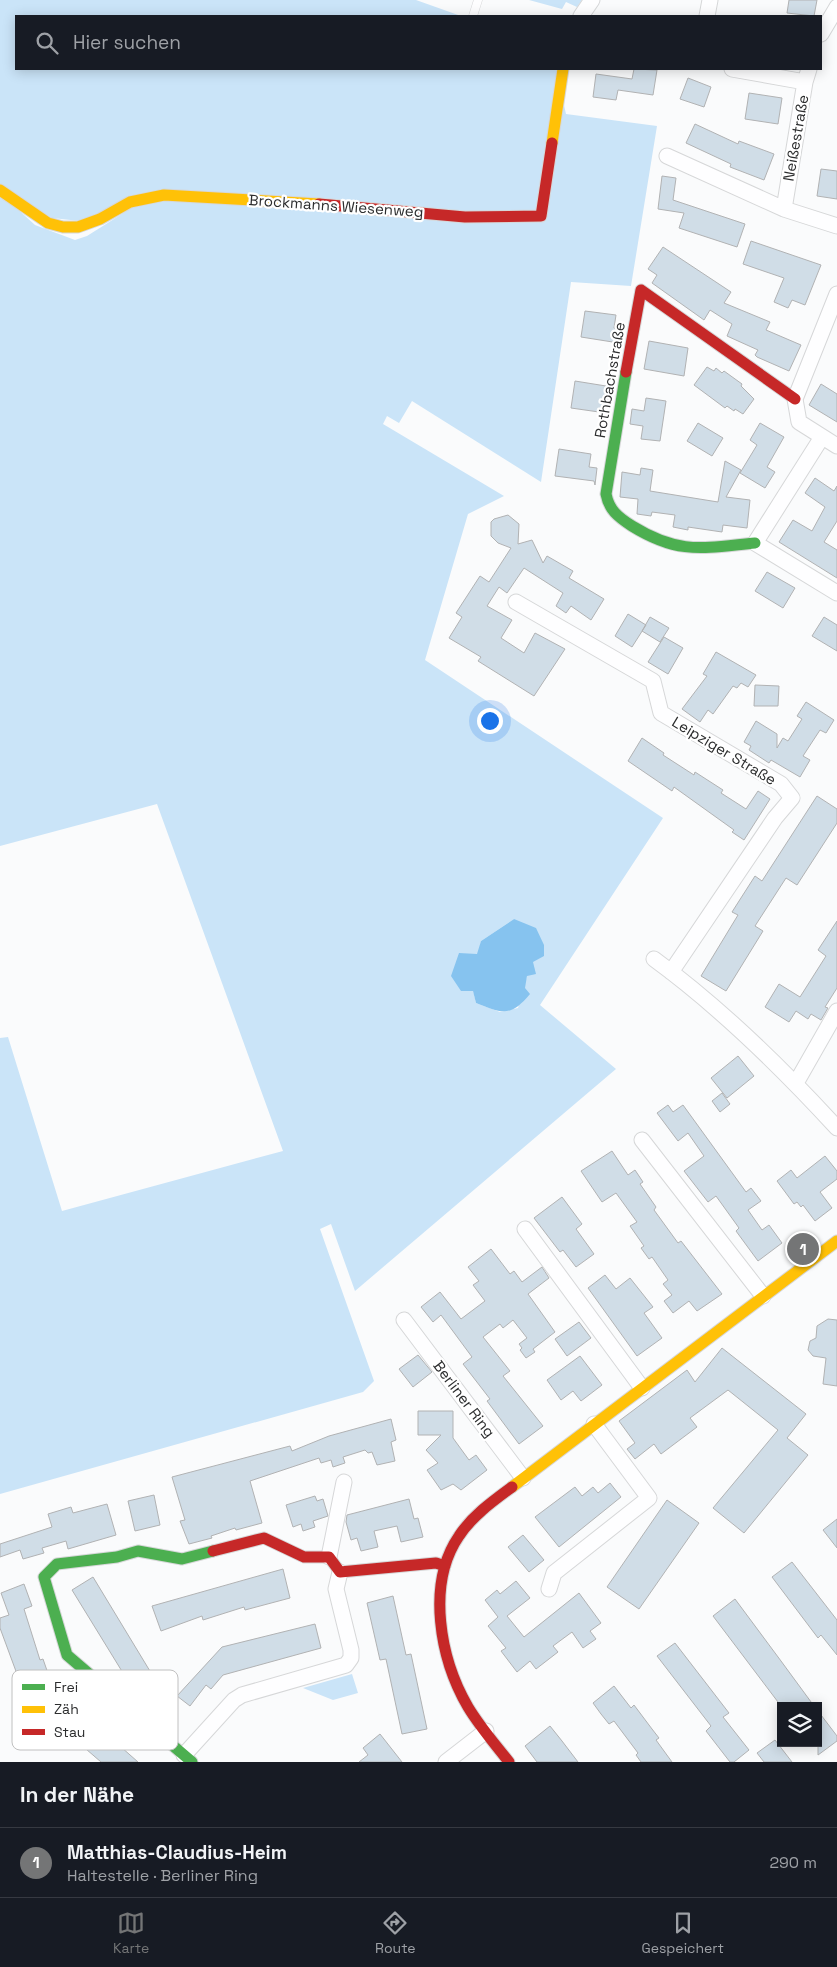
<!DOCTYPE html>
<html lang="de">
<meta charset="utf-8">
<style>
:root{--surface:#171b24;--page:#242831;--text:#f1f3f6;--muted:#9ea1a6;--line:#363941;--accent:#747576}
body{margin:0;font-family:"Space Grotesk",sans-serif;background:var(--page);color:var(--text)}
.controls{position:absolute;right:15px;bottom:15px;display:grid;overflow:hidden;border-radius:0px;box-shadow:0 2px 12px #0003}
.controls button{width:45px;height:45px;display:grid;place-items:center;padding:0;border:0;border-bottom:1px solid var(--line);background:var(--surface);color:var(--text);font:25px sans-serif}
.you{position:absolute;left:489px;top:720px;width:18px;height:18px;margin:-12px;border:4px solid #fff;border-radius:50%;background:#1a73e8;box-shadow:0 0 0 8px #1a73e833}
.badge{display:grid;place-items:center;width:32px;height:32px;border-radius:50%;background:var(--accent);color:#fff;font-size:16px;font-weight:700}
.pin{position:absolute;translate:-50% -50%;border:2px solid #fff;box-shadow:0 1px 5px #0006}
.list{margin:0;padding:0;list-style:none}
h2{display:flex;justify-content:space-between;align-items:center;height:65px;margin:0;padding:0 20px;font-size:21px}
h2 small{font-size:16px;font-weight:400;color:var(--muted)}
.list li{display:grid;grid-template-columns:32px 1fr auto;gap:15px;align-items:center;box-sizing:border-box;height:70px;padding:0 20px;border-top:1px solid var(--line)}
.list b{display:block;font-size:19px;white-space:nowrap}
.list p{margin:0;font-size:16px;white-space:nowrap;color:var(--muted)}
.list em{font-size:16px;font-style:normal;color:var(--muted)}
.icon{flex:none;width:28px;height:28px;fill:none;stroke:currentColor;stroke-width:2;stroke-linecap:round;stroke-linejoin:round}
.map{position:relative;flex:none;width:837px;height:1762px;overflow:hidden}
.search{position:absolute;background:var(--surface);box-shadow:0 2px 12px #0003;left:15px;right:15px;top:15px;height:55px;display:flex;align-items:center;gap:12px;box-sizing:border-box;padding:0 18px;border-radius:0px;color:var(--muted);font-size:19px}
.sheet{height:135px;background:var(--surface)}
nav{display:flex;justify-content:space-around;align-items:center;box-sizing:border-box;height:70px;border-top:1px solid var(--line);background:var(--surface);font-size:14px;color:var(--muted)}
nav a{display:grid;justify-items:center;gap:2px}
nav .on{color:var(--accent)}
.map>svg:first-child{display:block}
</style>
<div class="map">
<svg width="837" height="1762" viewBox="0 0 837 1762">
<rect width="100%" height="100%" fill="#fafbfc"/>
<path fill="#cae4f8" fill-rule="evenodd" d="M0 0H416L461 16H16V69H556L566 114 657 126 631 286 571 282 541 482 412 401 399 423 387 416 383 424 504 496 468 514 425 660 663 818 540 1005 616 1069 355 1291 331 1224 320 1229 374 1381 363 1392 0 1494V1038L8 1037 62 1211 283 1151 157 804 0 846V193L35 225 75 240 87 236 133 207 80 221 52 218 0 186ZM514 919 527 976 518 1008 500 1012 476 1003 473 990 481 941Z
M529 0H582L577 7 566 2 562 9Z
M352 1674 358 1693 333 1700 303 1688Z"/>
<path fill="#86c3ef" d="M514 919 536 928 544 945V956L533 962 536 974 527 976 525 988 530 994C510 1018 502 1013 476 1003L473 991H461L451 976 459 953 477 954 481 941Z"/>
<path fill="#d0dde7" stroke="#b1b2b3" d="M789 0H817L814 16 787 13Z
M634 69 657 70 653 95 618 90 616 100 593 97 596 74 632 79Z
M688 78 711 87 704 107 680 99Z
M749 93 782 98 778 124 745 119Z
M695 124 738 144 739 141 774 154 764 180 730 167 731 164 686 143Z
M821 169 837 171V199L817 196Z
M662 176 676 178 673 200 745 224 737 247 679 228 684 213 658 209Z
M751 241 821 265 805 305 792 300 788 308 774 302 784 278 743 264Z
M663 247 731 292 724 303 770 322 766 330 801 345 789 371 757 357 755 355 758 350 727 336 732 324 710 310 704 320 652 283 657 275 648 269Z
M585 311 616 315 614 328 621 329 619 343 581 337Z
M649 341 688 348 684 376 644 369Z
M707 367 714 371 716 368 722 373 724 371 742 384 741 386 754 399 743 414 735 409 734 411 727 406 725 408 694 385Z
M575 381 606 386 604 399H608L606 413 571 408Z
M821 384 837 394V422L809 405Z
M646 398 666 401 660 441 641 439 643 426 630 424 632 409 644 411Z
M698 423 723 438 712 456 687 441Z
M760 423 784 437 767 467 775 472 765 488 740 473 757 445 750 440Z
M559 449 591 454 589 467 597 468 595 485 594 481 555 476Z
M725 461 741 470 726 497 750 500 747 528 723 525 722 532 688 527V530L673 527 675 515 652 512 651 516 637 514 638 499 620 497 622 472 640 475 641 468 653 470 650 491 718 502Z
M815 478 834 491 837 486V521L824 542 837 550V578L779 542 793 520 812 531 825 507 805 493Z
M508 515 519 524 518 544 532 540 543 563 547 556 573 571 569 578 604 599 591 620 571 606 566 613 556 606 563 593 524 568 507 593 499 587 487 606 512 620 501 638 524 653 535 633 565 649 534 696 478 661 481 657 449 638 462 617 456 613 480 576 489 582 511 548 498 543 491 536V522L494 519Z
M767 572 795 588 783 608 755 591Z
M628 614 646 625 632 647 615 636Z
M650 617 669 628 660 642 642 631Z
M824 617 837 625V651L812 636Z
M664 637 683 648 668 674 648 662Z
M716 652 756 675 748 687 741 683 737 688 733 686 713 714 708 710 700 722 682 709 707 676 703 674Z
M755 685 779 686 778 706H754Z
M806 702 834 720 826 733 820 730 803 756 810 760 800 777 771 760 769 763 749 750 751 746 744 742 756 721 777 734V748L783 738 788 741 802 719 797 716Z
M642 738 664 753 663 755 694 775 695 772 723 790 721 793 746 809 758 791 770 799 744 840 732 832 734 830 674 787 672 791 628 761Z
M817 796 837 809V823L797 885 786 878 755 926 763 931 726 991 701 976 738 915 732 912 755 876 762 881Z
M837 921V988L825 1007 828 1008 821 1020 811 1014 808 1019 796 1011 789 1022 765 1007 779 984 800 997 826 956 818 950Z
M738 1056 754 1076 727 1098 711 1078Z
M722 1093 730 1104 720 1112 712 1101Z
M668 1105 673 1112 683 1105 746 1192 751 1188 761 1201 748 1210 762 1230 769 1225 782 1243 758 1261 736 1231 739 1228 716 1196 708 1202 684 1171 704 1156 688 1133 678 1141 657 1113Z
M612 1151 628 1175 635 1170 643 1182 640 1184 656 1207 654 1210 678 1243 681 1241 722 1294 697 1311 689 1301 673 1313 664 1301 672 1295 663 1284 668 1280 652 1257 649 1259 641 1248 644 1246 630 1226 637 1222 616 1193 602 1202 581 1171Z
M825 1156 837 1171V1179L820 1192 832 1208 815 1221 803 1205 801 1207 797 1202 794 1204 777 1181 791 1170 797 1178Z
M562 1197 582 1224 576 1229 594 1254 576 1267 563 1250 560 1252 534 1218Z
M491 1249 510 1274 514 1271 522 1282 542 1267 549 1278 528 1294 555 1332 533 1349 535 1352 526 1358 520 1350 522 1348 519 1344 527 1338 513 1320 503 1328 500 1324 483 1337 510 1371 503 1376 543 1426 519 1444 487 1401 490 1399 463 1364 472 1357 441 1315 433 1322 421 1307 440 1292 461 1319 485 1301 473 1285 479 1281 468 1267Z
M605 1275 616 1289 630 1278 653 1307 644 1313 662 1338 637 1356 588 1288Z
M828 1319 837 1320V1386L823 1384 826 1358 813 1356 808 1350 810 1341 816 1338 817 1326Z
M579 1322 591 1338 567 1356 555 1339Z
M722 1348 806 1414 787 1438 808 1455 744 1533 713 1508 778 1430 728 1390 690 1418 697 1427 661 1454 654 1444 635 1459 627 1449 635 1443 619 1421 687 1370 695 1382Z
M418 1355 432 1372 413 1387 399 1369Z
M580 1356 602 1385 581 1401 573 1391 561 1400 547 1380Z
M418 1411H453V1438L469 1460 476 1455 487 1470 461 1490 453 1484 441 1490 427 1470 438 1463 426 1450 441 1435H418Z
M391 1419 396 1440 391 1442 395 1461 377 1465 372 1452 368 1453 365 1450 343 1457 345 1463 333 1467 331 1460 321 1463 319 1458 250 1481 262 1523 236 1530 235 1528 211 1536 212 1538 189 1544 180 1521 185 1520 172 1477 290 1446 292 1451 329 1436Z
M610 1483 621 1497 559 1547 535 1517 575 1487 582 1496 593 1487 598 1493Z
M154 1495 160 1525 135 1531 128 1501Z
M315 1496 317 1501 323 1499 328 1516 313 1521 315 1527 303 1531 301 1524 293 1527 286 1505Z
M409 1499 414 1519 418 1518 423 1537 401 1542 397 1526 374 1531 378 1547 361 1551 357 1538 351 1540 346 1522 347 1515Z
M667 1500 699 1523 639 1609 607 1587Z
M107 1504 116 1535 68 1549 66 1541 42 1548 44 1553 23 1559 20 1550 0 1557V1544L52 1527 48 1514 71 1507 73 1513Z
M837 1519V1548L823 1530Z
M523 1535 544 1560 529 1572 508 1547Z
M792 1562 837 1620V1655L821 1635 818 1638 772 1577Z
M283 1569 290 1598 245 1610 244 1607 203 1620 202 1616 161 1631 152 1606Z
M93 1577 159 1686 139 1699 72 1590Z
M516 1581 530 1598 507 1616 524 1637 579 1593 601 1623 590 1631 596 1639 583 1648 572 1632 553 1646 558 1652 536 1669 530 1661 517 1672 501 1651 506 1648 488 1626 498 1617 485 1600 497 1590 500 1594Z
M24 1584 32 1606 24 1609 40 1660 43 1659 52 1685 44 1688 58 1724 46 1729 55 1738 46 1749 37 1742 20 1694 24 1693 0 1628V1618L9 1615 1 1593Z
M393 1596 406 1655 411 1654 427 1729 402 1734 386 1659 380 1660 367 1603Z
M735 1599 781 1661 814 1706H781L713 1616Z
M315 1624 321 1648 223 1675 211 1689 206 1685 190 1706 177 1696 222 1647Z
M675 1643 729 1713 723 1717 749 1750 734 1762H730L706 1731 711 1726 657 1656Z
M614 1686 631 1708 634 1705 652 1729 659 1738 656 1740 672 1762H641L636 1755 638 1753 614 1721 609 1724 601 1714 593 1703Z
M818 1711 837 1736V1741L818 1755Z
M95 1724 138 1762H101L79 1743Z
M550 1726 562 1741 578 1762H537L525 1746Z
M380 1734 402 1762H359L368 1755 363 1748Z
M775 1740 792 1762H764L757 1753Z"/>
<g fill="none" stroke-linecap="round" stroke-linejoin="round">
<g stroke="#d6d7d8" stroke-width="9">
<path id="lane" d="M473 16 478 0"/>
</g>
<g stroke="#d6d7d8" stroke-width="17">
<path id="street" d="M581 16 592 0
M707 16 710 0
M821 34 837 7
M732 69 805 82
M667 156 784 209 837 226
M784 209 805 82 809 69
M837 294 795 399 799 422 837 446
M822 437 755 543 837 593
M516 602 653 681 661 713 781 784 792 798 775 818 671 972
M654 959C721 1008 781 1067 837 1128
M796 1083 837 1011
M642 1140 763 1296
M525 1229 642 1388
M404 1320 523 1478
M329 1557 344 1482
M549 1589 554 1573 649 1498 594 1424
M184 1755 234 1700 242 1695 346 1665 351 1658V1650L336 1589 340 1572
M446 1762 486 1731"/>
</g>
<g stroke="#d6d7d8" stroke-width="13">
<path id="fast" d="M626 372 606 494C609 510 618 517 632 526 679 555 703 548 755 543
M192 1762 67 1655 44 1577 57 1564 117 1557 138 1551 182 1559 213 1551"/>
</g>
<g stroke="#d6d7d8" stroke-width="13">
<path id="slow" d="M552 143 563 69
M0 190 48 223 63 227H78L100 219 130 202 164 195 319 204
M512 1487 837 1241"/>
</g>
<g stroke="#d6d7d8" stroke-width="13">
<path id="jam" d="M319 204 465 217 541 216 552 143
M626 372 641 290 795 399
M213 1551 264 1538 304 1557H329L340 1572 436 1563 445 1566
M509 1762C495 1744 480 1727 468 1707 440 1659 426 1584 459 1536 472 1516 493 1501 512 1487"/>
</g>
<use href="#lane" stroke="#fefeff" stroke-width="8"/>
<use href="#street" stroke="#fefeff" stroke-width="15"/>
<use href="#fast" stroke="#4caf50" stroke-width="11"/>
<use href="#slow" stroke="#ffc107" stroke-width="11"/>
<use href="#jam" stroke="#c62828" stroke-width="11"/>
</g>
<g text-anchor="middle" stroke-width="4.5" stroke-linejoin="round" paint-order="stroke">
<g font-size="15" fill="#2c2d2e" stroke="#fff">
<text transform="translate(796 138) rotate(-80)" y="5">Neißestraße</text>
<text transform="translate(336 206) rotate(4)" y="5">Brockmanns Wiesenweg</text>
<text transform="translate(610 380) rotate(-80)" y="5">Rothbachstraße</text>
<text transform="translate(724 751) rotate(31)" y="5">Leipziger Straße</text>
<text transform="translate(464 1399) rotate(53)" y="5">Berliner Ring</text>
</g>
</g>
<rect x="12" y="1670" width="166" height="80" rx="8" fill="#fff" stroke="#c0c0c0" stroke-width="1"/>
<rect x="22" y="1684" width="23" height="6" fill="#4caf50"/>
<rect x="22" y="1706" width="23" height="7" fill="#ffc107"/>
<rect x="22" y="1729" width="23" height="6" fill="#c62828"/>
<g font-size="14" fill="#2c2d2e">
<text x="54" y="1692">Frei</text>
<text x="54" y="1714">Zäh</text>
<text x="54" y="1737">Stau</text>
</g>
</svg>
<div class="controls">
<button><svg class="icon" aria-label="layers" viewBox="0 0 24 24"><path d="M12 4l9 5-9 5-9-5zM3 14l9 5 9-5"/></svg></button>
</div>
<div class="you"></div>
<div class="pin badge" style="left:803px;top:1249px">1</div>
<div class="search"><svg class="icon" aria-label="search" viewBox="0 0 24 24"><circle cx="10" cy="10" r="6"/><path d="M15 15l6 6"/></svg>Hier suchen</div>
</div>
<section class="sheet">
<h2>In der Nähe<small></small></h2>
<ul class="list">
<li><span class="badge">1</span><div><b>Matthias-Claudius-Heim</b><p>Haltestelle · Berliner Ring</p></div><em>290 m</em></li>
</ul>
</section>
<nav>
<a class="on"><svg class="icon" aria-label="map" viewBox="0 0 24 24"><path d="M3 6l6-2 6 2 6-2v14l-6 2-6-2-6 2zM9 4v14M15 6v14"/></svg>Karte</a>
<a><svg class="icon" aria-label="directions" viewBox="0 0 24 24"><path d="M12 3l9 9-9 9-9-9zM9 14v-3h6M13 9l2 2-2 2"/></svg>Route</a>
<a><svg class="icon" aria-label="saved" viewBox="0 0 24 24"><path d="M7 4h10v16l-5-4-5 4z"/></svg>Gespeichert</a>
</nav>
